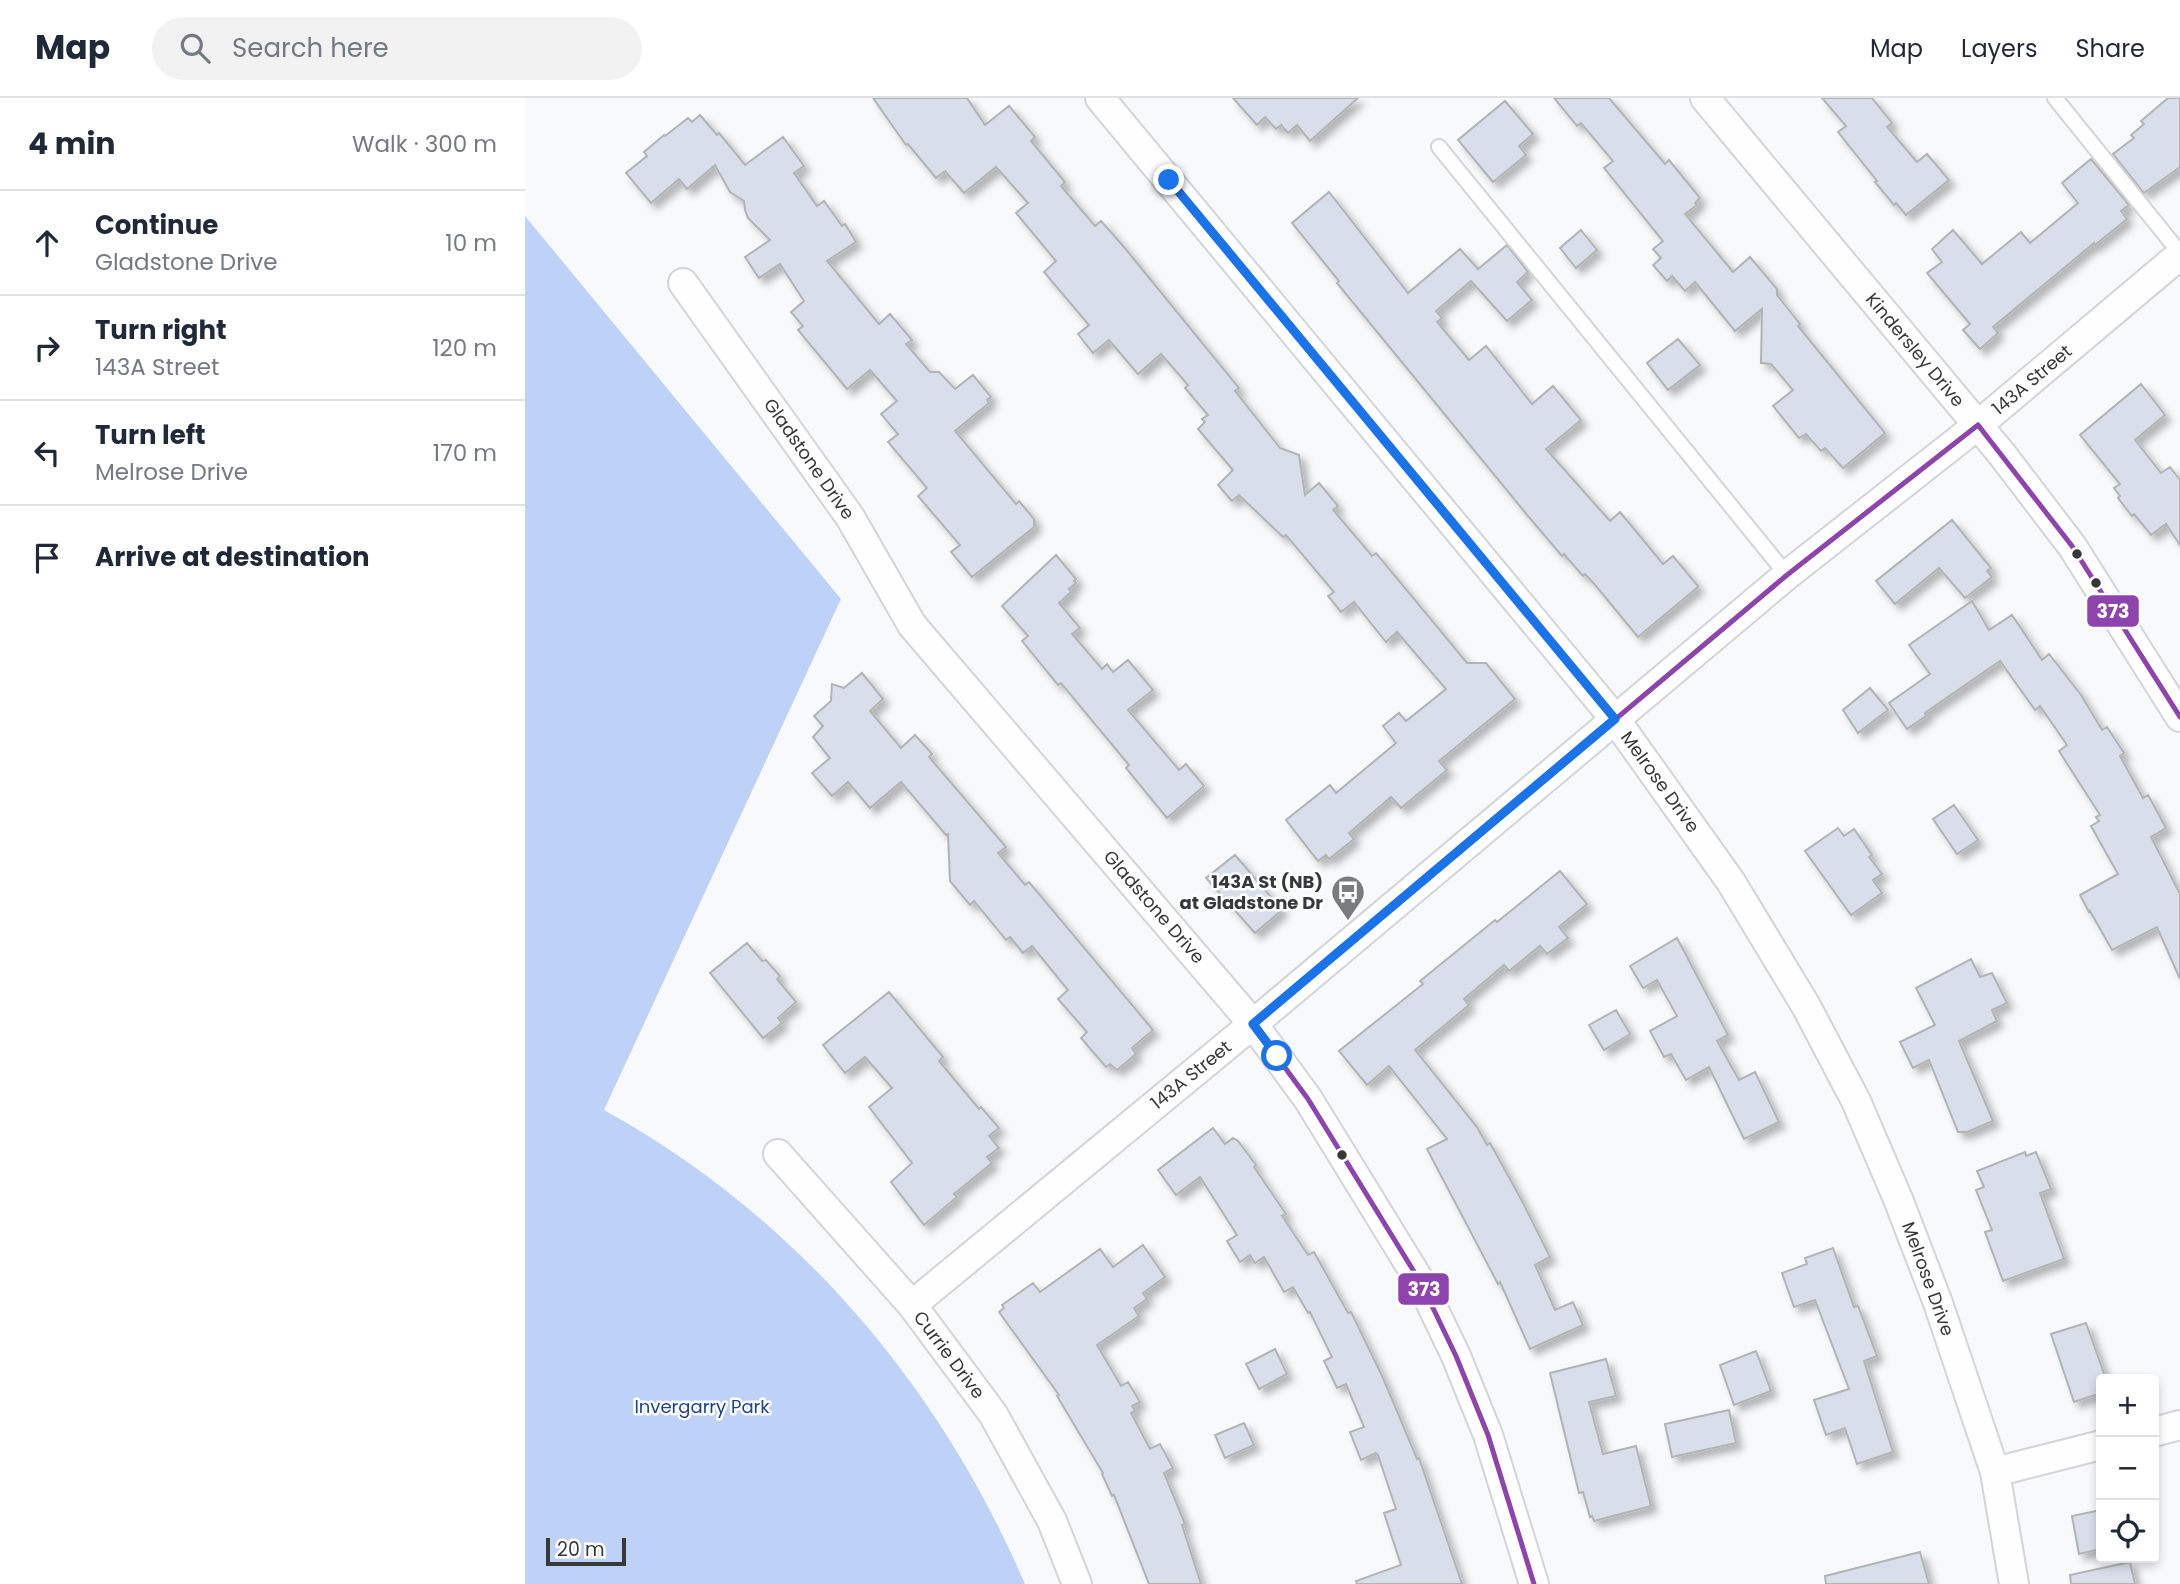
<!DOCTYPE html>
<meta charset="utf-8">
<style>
:root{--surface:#fff;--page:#f2f2f3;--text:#1f2937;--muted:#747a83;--line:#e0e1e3}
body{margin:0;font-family:Poppins,sans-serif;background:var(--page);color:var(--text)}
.controls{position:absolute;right:21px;bottom:21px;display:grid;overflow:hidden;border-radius:7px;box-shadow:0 4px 10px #0003}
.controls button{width:63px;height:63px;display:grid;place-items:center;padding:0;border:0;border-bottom:2px solid var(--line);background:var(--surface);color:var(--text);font:35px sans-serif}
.scale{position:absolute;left:21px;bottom:18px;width:80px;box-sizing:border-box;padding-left:7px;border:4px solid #37383a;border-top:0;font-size:19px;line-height:24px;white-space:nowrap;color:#37383a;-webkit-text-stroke:5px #fff;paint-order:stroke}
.stop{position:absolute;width:21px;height:21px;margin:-16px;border:5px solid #1a73e8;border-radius:50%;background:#fff}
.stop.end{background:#1a73e8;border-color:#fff;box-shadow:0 2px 7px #0008}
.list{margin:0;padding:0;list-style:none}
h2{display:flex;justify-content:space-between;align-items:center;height:91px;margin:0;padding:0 28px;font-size:30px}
h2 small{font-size:23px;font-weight:400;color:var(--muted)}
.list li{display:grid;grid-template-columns:46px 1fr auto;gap:21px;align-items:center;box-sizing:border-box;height:105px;padding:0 28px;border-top:2px solid var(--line)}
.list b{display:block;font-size:26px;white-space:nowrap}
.list p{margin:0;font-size:23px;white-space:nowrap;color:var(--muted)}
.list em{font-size:23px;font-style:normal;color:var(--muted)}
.icon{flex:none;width:38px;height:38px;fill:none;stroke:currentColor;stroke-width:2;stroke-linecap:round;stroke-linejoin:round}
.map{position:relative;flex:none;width:1655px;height:1486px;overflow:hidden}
header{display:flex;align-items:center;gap:42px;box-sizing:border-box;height:98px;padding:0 35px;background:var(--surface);border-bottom:2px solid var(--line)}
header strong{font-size:33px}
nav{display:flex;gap:38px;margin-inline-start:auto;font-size:24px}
.search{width:490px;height:63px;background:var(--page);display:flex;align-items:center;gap:18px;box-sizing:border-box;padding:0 24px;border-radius:38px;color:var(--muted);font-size:26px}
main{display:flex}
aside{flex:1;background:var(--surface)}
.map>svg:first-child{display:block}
</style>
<header>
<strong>Map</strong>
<div class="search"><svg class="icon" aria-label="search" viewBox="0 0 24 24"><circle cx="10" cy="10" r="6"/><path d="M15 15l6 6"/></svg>Search here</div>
<nav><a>Map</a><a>Layers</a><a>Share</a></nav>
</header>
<main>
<aside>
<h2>4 min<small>Walk · 300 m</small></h2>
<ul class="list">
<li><svg class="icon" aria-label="ahead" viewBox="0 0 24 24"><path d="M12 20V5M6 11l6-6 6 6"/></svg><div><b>Continue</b><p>Gladstone Drive</p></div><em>10 m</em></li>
<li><svg class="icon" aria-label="right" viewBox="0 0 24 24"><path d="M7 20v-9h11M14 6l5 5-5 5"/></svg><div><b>Turn right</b><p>143A Street</p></div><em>120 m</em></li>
<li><svg class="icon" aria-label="left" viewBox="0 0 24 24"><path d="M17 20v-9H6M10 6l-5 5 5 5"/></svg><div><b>Turn left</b><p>Melrose Drive</p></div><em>170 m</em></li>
<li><svg class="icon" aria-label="arrive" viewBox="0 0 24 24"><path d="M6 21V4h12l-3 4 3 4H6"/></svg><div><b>Arrive at destination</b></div></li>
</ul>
</aside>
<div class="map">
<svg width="1655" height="1486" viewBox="0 0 1655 1486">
<defs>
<filter id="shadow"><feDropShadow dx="6" dy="6" stdDeviation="3.5" flood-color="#0004"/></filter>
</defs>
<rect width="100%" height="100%" fill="#f7f9fb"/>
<path fill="#bed2f7" d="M0 118 316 501 79 1012C271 1118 414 1286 500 1486H0Z"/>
<path fill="#d9dfea" stroke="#b2b3b4" stroke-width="2" filter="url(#shadow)" d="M348 0H442L460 27 484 8 510 39 506 43 540 84 536 88 570 128 576 123 599 149 714 290 710 293 755 350 774 357 780 397 794 385 813 408 808 412 847 458 851 455 942 565H961L990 601 914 663 922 672 876 710 866 699 824 735 829 741 804 761 801 757 793 763 761 722 805 687 811 695 871 645 858 628 874 615 881 623 921 591 872 534 861 544 829 504 816 514 803 498 809 494 761 437 758 439 714 397 707 403 693 387 708 372 673 331 680 324 677 321 683 317 660 290 663 287 636 256 613 276 584 242 568 255 553 236 564 227 519 174 531 163 491 115 503 105 471 69 439 95 420 73 411 80 383 46 381 47Z
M708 0H833L785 43 772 27 763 35 756 27 751 31 740 19 732 27Z
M1029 0H1084L1140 66 1144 62 1175 100 1170 105 1172 107 1160 116 1208 174 1225 159 1252 191V197L1275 226 1273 228 1360 335 1318 370 1300 350 1296 353 1281 336 1274 340 1248 308 1268 292 1246 266 1236 265 1237 211 1210 233 1170 184 1160 193 1147 178 1142 183 1128 167 1136 160 1128 151 1138 143 1079 70 1088 63 1056 25 1052 28Z
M1297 0H1347L1367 25 1362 29 1392 64 1402 56 1424 82 1381 117 1371 105 1369 107 1350 84 1352 83 1313 34 1321 28Z
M1643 0H1655V69L1619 95 1588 56 1609 40 1606 37 1619 26 1616 23Z
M980 3 1008 36 994 48 1001 57 968 84 933 42Z
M175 17 192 37 194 35 220 67 258 39 279 68 269 75 292 108 299 103 317 128 320 126 331 144 302 163 354 226 365 216 387 242 381 246 405 274H414L430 291 448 277 466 299 462 302 464 305 430 333 491 406 494 403 509 421V429L447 479 426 454 435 447 393 398 402 390 363 344 373 336 356 316 372 303 345 272 322 291 273 232 278 228 266 214 279 203 255 166 234 180 220 159 245 142 223 120 220 112 219 103 205 94 190 67 162 91 154 81 126 105 101 75 122 58 119 54 139 37 140 38 163 20 167 24Z
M1566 61 1604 107 1596 113 1602 121 1570 147 1569 145 1468 229 1473 235 1455 251 1438 232 1445 226 1402 175 1417 164 1407 151 1428 132 1457 166 1496 134 1505 145 1553 105 1537 85Z
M804 94 883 195 935 151 953 171 982 147 1003 174 992 184 1007 202 982 223 946 183 911 213 917 220 912 224 944 262 961 248 1007 306 1028 288 1056 322 1021 351 1085 423 1095 414 1138 466 1148 458 1172 487 1173 489 1113 539 1071 488 1060 476 1058 478 1039 456 1037 458 1003 418 812 185 814 183 767 125Z
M1056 132 1072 152 1051 170 1035 150Z
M1153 241 1175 267 1143 292 1122 265Z
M1616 286 1640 317 1610 342 1636 375 1645 369 1655 382V447L1641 426 1626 437 1609 416 1607 418 1593 400 1595 398 1589 390 1595 386 1555 337Z
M1427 422 1466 470 1462 473 1467 479 1440 500 1414 470 1370 506 1351 483Z
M531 457 551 481 549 483 551 485 544 491 546 494 534 505 555 530 547 536 577 571 582 566 588 574 603 562 628 592 603 612 654 672 661 666 679 688 642 720 601 670 604 667 536 585 533 587 497 543 503 538 477 508Z
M1447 503 1464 532 1487 517 1517 562 1524 556 1556 597 1577 632 1582 629 1599 655 1595 658 1618 700 1623 697 1641 730 1626 739 1655 796V881L1632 829 1587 852 1565 813 1564 814 1555 797 1593 776 1566 728 1574 723 1571 719 1575 717 1534 653 1542 647 1515 608 1510 612 1475 563 1400 615 1401 618 1382 631 1364 605 1405 576 1384 547Z
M337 575 358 601 345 613 376 650 390 637 407 656 404 659 481 749 473 755 500 787 504 784 628 932 607 950 611 956 592 972 585 966 581 969 556 940 562 934 533 901 543 892 507 848 498 855 485 839 481 842 449 803 445 807 425 783 423 736 421 737 376 684 345 710 323 684 307 698 287 675 305 660 288 639 298 628 289 618 306 603 307 586 319 590Z
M1345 590 1363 612 1333 635 1318 612Z
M1429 707 1453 742 1432 756 1408 721Z
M1313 730 1319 738 1329 731 1347 757 1344 759 1357 776 1348 782 1357 795 1326 817 1280 753Z
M710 757 757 812 730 835 681 780Z
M1035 773 1062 806 1034 829 1043 840 1022 856 1015 848 984 873 979 867 939 901 944 907 890 952 952 1029 962 1047 965 1045 997 1103 1025 1159 1010 1167 1030 1212 1048 1204 1058 1227 1005 1251 975 1184 973 1186 902 1051 922 1041 864 968 842 987 814 953 898 886 895 883 970 822 972 824Z
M1152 840 1203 937 1192 943 1214 982 1230 974 1254 1024 1219 1041 1184 969 1161 982 1146 956 1139 959 1125 933 1152 918 1132 882 1118 890 1105 868Z
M222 845 237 863 241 862 255 878 252 881 271 904 253 920 257 925 238 940 185 875Z
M1446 861 1455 879 1467 875 1482 905 1467 912 1472 923 1434 943 1468 1023 1442 1034H1433L1404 962 1388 970 1375 944 1410 927 1391 890Z
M364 894 418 959 414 963 454 1011 456 1009 474 1030 464 1038 474 1050 462 1059 467 1065 429 1096 432 1099 399 1127 366 1084 387 1065 344 1009 367 990 340 959 320 975 298 947Z
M1091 912 1105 936 1079 952 1064 927Z
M688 1030 700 1046 708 1040 713 1043 731 1067 729 1069 761 1116 757 1118 783 1157 789 1154 823 1215 826 1214 858 1280 892 1361 894 1360 937 1486H832L831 1483 876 1467 859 1415 871 1411 853 1357 851 1355 836 1362 825 1334 839 1329 821 1286 812 1290 799 1263 807 1259 785 1214 783 1215 768 1189 759 1194 739 1159 730 1165 725 1157 715 1164 702 1143 712 1137 675 1079 651 1097 633 1072Z
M1500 1054 1501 1058 1511 1054 1526 1091 1515 1095 1539 1161 1478 1183 1460 1134 1467 1132 1451 1092 1459 1089 1452 1073Z
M618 1147 640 1179 618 1195 622 1201 609 1210 614 1218 572 1247 596 1288 603 1284 615 1304 607 1308 610 1313 606 1315 625 1351 635 1346 648 1370 639 1375 660 1426 657 1427 676 1486H624L589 1397 587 1398 577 1376 578 1375 532 1298 534 1297 474 1214 479 1210 477 1207 508 1185 515 1194 575 1151 588 1169Z
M1308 1150 1329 1209 1333 1208 1352 1258 1339 1263 1368 1354 1332 1366 1320 1330 1301 1337 1289 1302 1324 1291 1290 1202 1269 1209 1257 1175 1282 1166 1280 1160Z
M1561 1225 1581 1281H1576V1295L1549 1304 1526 1236Z
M750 1251 762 1276 734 1291 721 1266Z
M1231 1253 1246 1293 1209 1307 1195 1267Z
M1081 1261 1091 1298 1064 1304 1078 1356 1111 1348 1126 1408 1069 1423 1067 1418 1065 1419 1058 1394 1054 1395 1025 1275Z
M1204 1312 1211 1345 1147 1359 1140 1326Z
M719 1325 729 1347 700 1360 690 1337Z
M1576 1412V1451L1554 1456 1547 1418Z
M1395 1454 1404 1486H1301L1300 1478Z
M1605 1464 1610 1486H1546L1545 1477Z"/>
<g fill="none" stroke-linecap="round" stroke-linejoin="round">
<g stroke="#d3d4d6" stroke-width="18">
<path id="service" d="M1530 0 1655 155
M914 49 1262 477"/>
</g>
<g stroke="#d3d4d6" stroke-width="32">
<path id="minor" d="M575 0 1090 621 1206 784 1281 908 1331 1003 1373 1101 1413 1205 1470 1374 1489 1486
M1180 0 1476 355 1547 448 1655 619
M158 185 325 419 387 527 728 926 783 1001 896 1185 931 1258 963 1337 1009 1486
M253 1056 387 1207 468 1316 527 1423 552 1486
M387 1207 728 926 1262 477 1453 327 1655 157
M1629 1334 1655 1327
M1470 1374 1576 1347"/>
</g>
<use href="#service" stroke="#fefefe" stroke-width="14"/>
<use href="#minor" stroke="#fefefe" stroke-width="28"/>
<g stroke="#fff" stroke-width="10">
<path id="bus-1" d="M1453 327 1547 448 1655 619
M728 926 1262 477 1453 327
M728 926 783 1001 896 1185 931 1258 963 1337 1009 1486"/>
</g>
<use href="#bus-1" stroke="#8e44ad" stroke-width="5"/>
</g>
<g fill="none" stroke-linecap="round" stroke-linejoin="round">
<path stroke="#1a73e8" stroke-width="9" d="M644 82 1090 621 728 926 752 958"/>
</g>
<defs>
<g id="bus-pin" transform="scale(1.75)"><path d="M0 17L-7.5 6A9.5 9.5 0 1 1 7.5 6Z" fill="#7a7c7e" stroke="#fff"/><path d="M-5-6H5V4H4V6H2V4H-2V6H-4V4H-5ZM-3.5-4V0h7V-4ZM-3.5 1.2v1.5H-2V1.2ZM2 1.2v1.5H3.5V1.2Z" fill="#fff"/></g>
</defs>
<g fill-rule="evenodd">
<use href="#bus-pin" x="823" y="794"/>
</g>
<g fill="#37383a" stroke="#fff" stroke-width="2.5">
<circle cx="1552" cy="456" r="6"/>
<circle cx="1571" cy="485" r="6"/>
<circle cx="817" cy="1057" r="6"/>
</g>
<g text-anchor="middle" stroke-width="5" stroke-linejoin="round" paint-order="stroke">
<g font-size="18" fill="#37383a" stroke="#fff">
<text transform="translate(1390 252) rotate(50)" y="6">Kindersley Drive</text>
<text transform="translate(1507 282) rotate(-40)" y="6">143A Street</text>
<text transform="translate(284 361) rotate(55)" y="6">Gladstone Drive</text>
<text transform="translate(1135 684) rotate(54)" y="6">Melrose Drive</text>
<text transform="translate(629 809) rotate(49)" y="6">Gladstone Drive</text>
<text transform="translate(666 977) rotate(-39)" y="6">143A Street</text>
<text transform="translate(1403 1181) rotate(70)" y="6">Melrose Drive</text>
<text transform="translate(424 1257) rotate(53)" y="6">Currie Drive</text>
</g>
<g font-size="18" font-weight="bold" fill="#37383a" stroke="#fff" text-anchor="end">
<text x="798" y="790">143A St (NB)<tspan x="798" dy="21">at Gladstone Dr</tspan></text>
</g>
<g font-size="18" fill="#1d428d" stroke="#fff">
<text x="177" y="1315">Invergarry Park</text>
</g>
</g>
<g stroke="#fff" stroke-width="2.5">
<rect x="1561" y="496" width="54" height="34" rx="7" fill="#8e44ad"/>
<rect x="872" y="1174" width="53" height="34" rx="7" fill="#8e44ad"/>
</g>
<g font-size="19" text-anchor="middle" font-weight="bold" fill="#fff">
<text x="1588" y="520">373</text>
<text x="899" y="1198">373</text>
</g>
</svg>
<div class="controls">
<button>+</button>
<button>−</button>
<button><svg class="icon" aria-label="locate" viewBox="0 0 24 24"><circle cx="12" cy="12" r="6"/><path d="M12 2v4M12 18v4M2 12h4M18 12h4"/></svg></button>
</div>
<div class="scale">20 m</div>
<div class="stop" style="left:752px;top:958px"></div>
<div class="stop end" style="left:644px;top:82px"></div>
</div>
</main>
